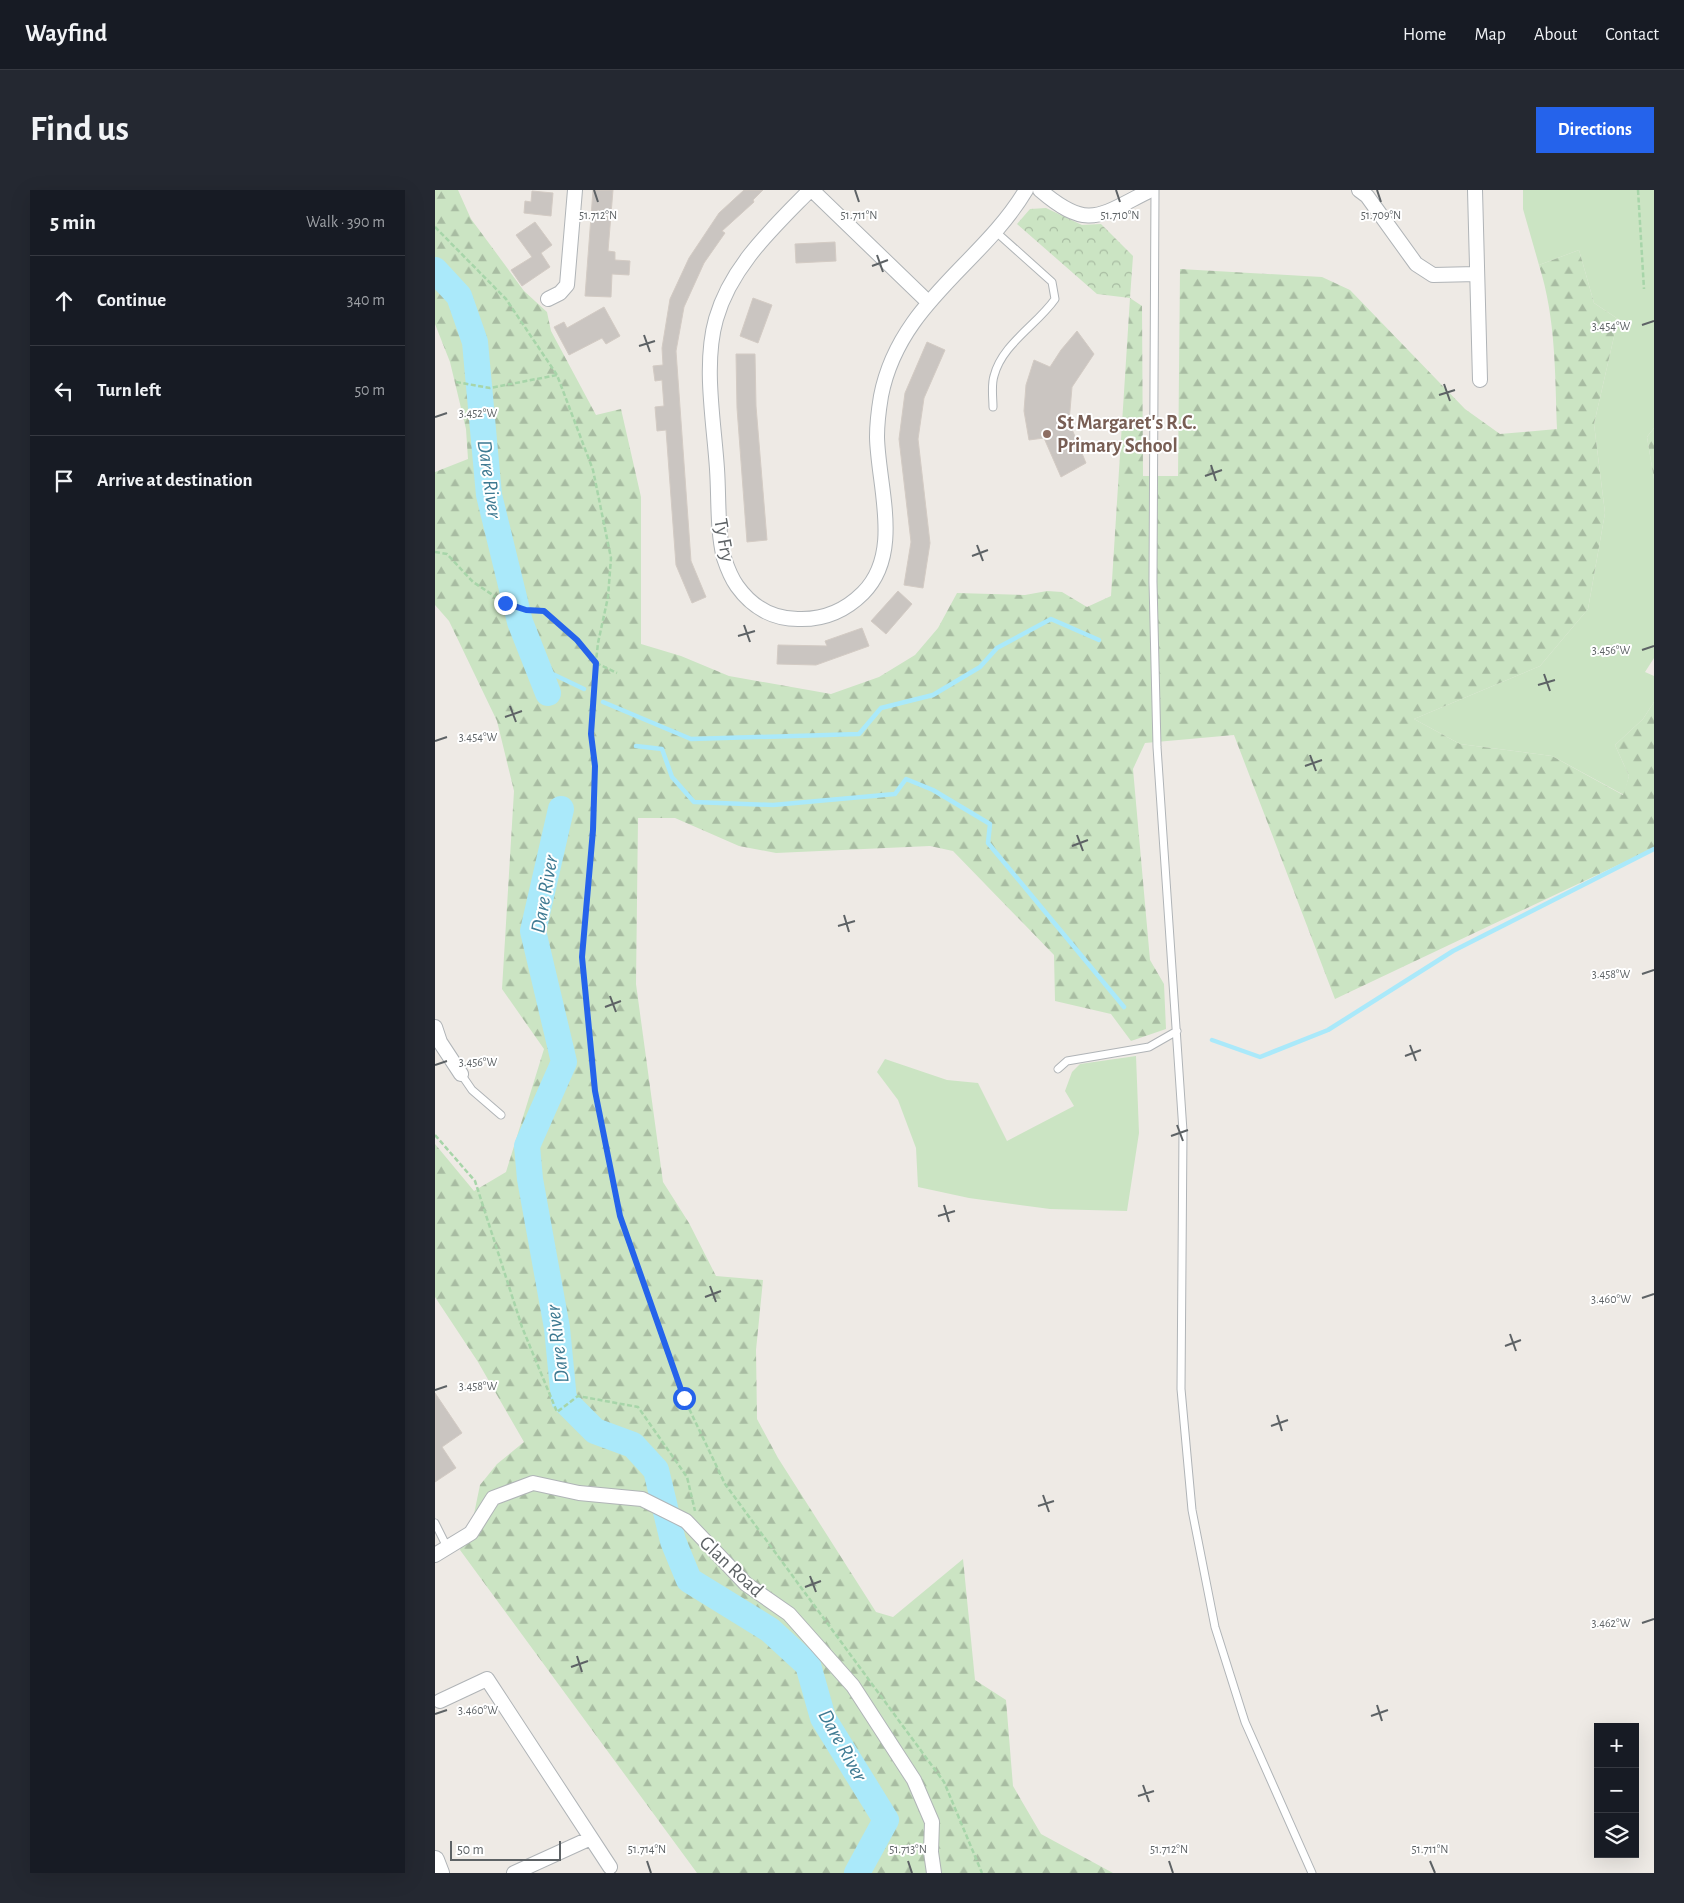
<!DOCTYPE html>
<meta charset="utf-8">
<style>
:root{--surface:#171b24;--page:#242831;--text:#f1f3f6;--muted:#9ea1a6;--line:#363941;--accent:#2563eb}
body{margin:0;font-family:"Alegreya Sans",sans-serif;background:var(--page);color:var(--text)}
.controls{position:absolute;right:15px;bottom:15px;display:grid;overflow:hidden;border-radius:0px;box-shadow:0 5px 20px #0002}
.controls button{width:45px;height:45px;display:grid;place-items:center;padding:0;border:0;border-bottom:1px solid var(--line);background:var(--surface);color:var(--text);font:25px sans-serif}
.scale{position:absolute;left:15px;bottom:12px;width:111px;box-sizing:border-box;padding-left:5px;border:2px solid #5d6265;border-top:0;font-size:14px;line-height:18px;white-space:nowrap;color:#5d6265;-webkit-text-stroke:4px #fff;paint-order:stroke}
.stop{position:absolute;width:15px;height:15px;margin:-11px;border:4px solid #2563eb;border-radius:50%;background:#fff}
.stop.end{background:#2563eb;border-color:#fff;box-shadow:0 1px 5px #0008}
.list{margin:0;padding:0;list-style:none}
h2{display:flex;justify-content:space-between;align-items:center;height:65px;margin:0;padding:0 20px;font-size:21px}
h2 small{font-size:16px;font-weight:400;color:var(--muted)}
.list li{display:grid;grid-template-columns:32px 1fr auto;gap:15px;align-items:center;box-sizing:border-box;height:90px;padding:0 20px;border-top:1px solid var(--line)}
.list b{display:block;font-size:19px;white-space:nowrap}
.list em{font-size:16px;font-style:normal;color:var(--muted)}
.icon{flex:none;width:28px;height:28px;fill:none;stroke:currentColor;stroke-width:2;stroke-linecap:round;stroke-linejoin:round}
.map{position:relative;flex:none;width:1219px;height:1683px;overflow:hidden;border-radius:0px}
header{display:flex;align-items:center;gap:30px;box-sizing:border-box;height:70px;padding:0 25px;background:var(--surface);border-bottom:1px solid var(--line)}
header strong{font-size:24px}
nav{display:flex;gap:28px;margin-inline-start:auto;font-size:18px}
.intro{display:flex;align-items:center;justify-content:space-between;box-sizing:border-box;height:120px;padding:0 30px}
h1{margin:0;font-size:35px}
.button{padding:12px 22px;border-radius:0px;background:var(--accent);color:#fff;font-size:18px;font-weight:700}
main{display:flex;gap:30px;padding:0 30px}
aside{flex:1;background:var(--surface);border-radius:0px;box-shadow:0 5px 20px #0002}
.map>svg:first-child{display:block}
</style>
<header>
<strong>Wayfind</strong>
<nav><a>Home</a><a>Map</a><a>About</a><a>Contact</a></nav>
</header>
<div class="intro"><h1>Find us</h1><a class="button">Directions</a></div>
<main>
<aside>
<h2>5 min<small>Walk · 390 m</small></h2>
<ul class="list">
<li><svg class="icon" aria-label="ahead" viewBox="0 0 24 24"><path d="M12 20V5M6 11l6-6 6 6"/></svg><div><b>Continue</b></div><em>340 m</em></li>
<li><svg class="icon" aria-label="left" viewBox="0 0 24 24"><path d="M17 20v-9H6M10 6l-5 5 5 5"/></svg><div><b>Turn left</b></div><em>50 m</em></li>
<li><svg class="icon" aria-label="arrive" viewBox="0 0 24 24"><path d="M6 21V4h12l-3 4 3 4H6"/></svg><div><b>Arrive at destination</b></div></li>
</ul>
</aside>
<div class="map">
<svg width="1219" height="1683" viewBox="0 0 1219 1683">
<defs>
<pattern id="forest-firs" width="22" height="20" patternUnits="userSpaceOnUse" patternTransform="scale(1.25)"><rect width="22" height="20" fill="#cbe4c3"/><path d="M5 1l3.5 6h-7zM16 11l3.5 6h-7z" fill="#a8bca2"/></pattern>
<pattern id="park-crowns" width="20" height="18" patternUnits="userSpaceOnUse" patternTransform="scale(1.25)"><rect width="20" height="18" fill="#cbe4c3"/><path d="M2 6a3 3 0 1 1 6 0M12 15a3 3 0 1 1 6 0" fill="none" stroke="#a8bca2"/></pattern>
</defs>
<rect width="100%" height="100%" fill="#eeeae5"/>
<path fill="#cbe4c3" d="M1088 0H1219V238L1212 247 1219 289V468L1210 482 1219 486V512L1208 529 1180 555 1194 586 1189 605 1117 566 1025 554 979 529 1105 476 1153 419 1170 323 1159 234 1183 129 1159 113 1144 60 1104 75 1088 19Z
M701 866 704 943 692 1021 615 1019 534 1008 483 997 481 958 463 910 442 882 450 869 512 890 543 893 572 951 639 916 630 901 637 882 645 874Z"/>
<path fill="url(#forest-firs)" d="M0 0H23L36 29 59 60 89 101 112 122 116 141 161 225 186 219 206 307V454L246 466 294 486 396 504 444 487 480 465 503 438 522 403 590 405 612 401 627 402 652 417 676 406 695 108 707 116 708 286H743L745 79 887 87 915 100 1030 219 1065 244 1122 239C1120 183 1121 129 1104 75L1144 60 1159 113 1183 129 1159 234 1170 323 1153 419 1105 476 979 529 1025 554 1117 566 1188 605 1194 586 1180 555 1208 529 1219 512V658L900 809 799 545 710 553 698 579 715 770 729 794 731 839 696 851 676 824 620 811 619 765 518 661 495 656 341 663 304 656 240 628H203L201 794 228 992 254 1033 281 1086 328 1090 321 1160 322 1229 343 1268 441 1422 458 1427 528 1369 540 1490 571 1510 578 1596 606 1644 678 1683H262L25 1360 39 1324 45 1295 62 1274 89 1252 43 1172 0 1107V954L39 1001 71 982 109 859 67 799 79 601 62 531 14 431 0 415V282L33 269 31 239 15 172 0 134Z
M1219 238V289L1212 247Z"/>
<path fill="url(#park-crowns)" d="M611 18 647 35 666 34 698 66 695 108 662 104 582 34 595 19Z"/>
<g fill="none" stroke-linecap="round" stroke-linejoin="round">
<path stroke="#aae9fa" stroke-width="4.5" d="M103 477 149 499
M168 512 256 549 424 544 446 518 498 505 545 477 562 458 616 429 664 450
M201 556 227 559 237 587 259 612 338 615 460 604 471 589 498 600 555 634 553 653 689 817
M777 850 825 867 893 840 1018 761 1219 659"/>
<path stroke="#aae9fa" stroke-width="26" d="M0 80 24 106 40 152 54 305 85 432 113 503
M126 619 98 741 129 872 92 956 95 989 122 1138 129 1210 160 1241 198 1255 221 1280 238 1351 254 1390 335 1440 373 1475 388 1528 451 1630 422 1683"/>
</g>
<path fill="#cac5c1" stroke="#d3cbc4" d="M158 0H178L173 61 180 62V70L195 71 194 85 177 84 176 107 150 106Z
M309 0H328L318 10 319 12 287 41 290 43 269 73 249 117 241 161 256 371 271 407 257 413 241 375 231 240 222 241 220 217 229 216 227 190 220 191 218 176 228 175 227 158 235 109 254 68 284 23Z
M97 1 118 3 116 26 89 23 90 11 96 12Z
M100 32 117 55 106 63 115 77 87 96 76 80 97 67 81 45Z
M400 52 401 71 361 73 360 54Z
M318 108 337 115 323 153 305 146Z
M169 117 185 146 171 154 167 148 134 165 119 137 129 132 132 138Z
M642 141 659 164 637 197 634 232 651 273 626 287 609 248 594 250 589 221 591 195 599 170 615 177 626 160Z
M492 152 510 160 489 208 483 249 495 353 488 398 469 395 476 352 464 249 470 203Z
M301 164H320L321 216 332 350 312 352 302 218Z
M463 401 477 414 451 444 436 431Z
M427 438 434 456 381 475 342 474 343 455 392 456 390 451Z
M0 1203 27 1243 7 1257 21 1278 0 1292Z"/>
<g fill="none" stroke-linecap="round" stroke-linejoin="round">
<g stroke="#b0b4b7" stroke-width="9">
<path id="service" d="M720 0 718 392 722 557 748 941 746 1199 757 1320 780 1437 810 1532 877 1683
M558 217C558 208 556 195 559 186 567 154 602 135 620 109L617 92 560 41
M623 879 632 871 714 857 742 841
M26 884 37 900 66 925
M0 1333 12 1357"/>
</g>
<g stroke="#b0b4b7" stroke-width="16">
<path id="minor" d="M375 0C338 38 296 76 281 129 268 175 279 232 282 279 284 308 282 340 289 368 292 377 297 389 302 396 317 417 338 429 363 429 389 430 410 421 428 403 468 363 443 296 442 247 442 234 444 218 446 206 464 113 547 74 591 0
M377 0 492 111
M605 0C654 42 665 25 716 0
M924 0 932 6 981 74 998 85 1042 84
M1040 0 1045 190
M113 109 125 103 132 95 140 0
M0 837 5 852 26 884
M0 1365 36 1343 58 1308 98 1293 144 1303 207 1309 251 1331 311 1394 354 1424 418 1496 479 1590 497 1632 496 1662 499 1683
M5 1511 52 1489 175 1677
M79 1683 156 1648"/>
</g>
<g stroke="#b0b4b7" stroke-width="20">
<path id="tertiary" d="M0 1670 5 1683"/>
</g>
<path stroke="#a7d5a9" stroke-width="2.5" stroke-dasharray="5 2.5" stroke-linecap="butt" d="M1203 0 1209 99
M0 37 71 109 122 185 158 280 176 368 173 407 163 453 156 517V544L160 576 158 640 147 767 160 901 185 1026 249 1208 290 1294 509 1592 547 1683
M21 192 55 198 122 185
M0 362 12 364 38 392 70 413 91 420 109 421 142 450 161 473 182 483
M0 945 40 991 87 1137 122 1222 143 1206 203 1217 252 1287 260 1321"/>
<use href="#service" stroke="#fff" stroke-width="7"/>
<use href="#minor" stroke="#fff" stroke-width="14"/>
<use href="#tertiary" stroke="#fff" stroke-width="18"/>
</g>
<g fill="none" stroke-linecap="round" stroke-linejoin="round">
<path stroke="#2563eb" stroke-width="6" d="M70 413 91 420 109 421 142 450 161 473 156 544 160 576 158 640 147 767 160 901 185 1026 249 1208"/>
</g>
<path fill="none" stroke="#5d6265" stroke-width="2" d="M159 0 163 12M420 0 424 12M681 0 685 12M942 0 946 12M442 65 448 82M437 76 453 70M1207 135 1219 131M209 145 215 162M204 156 220 151M1009 194 1015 211M1004 205 1020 200M0 227 12 223M776 275 781 291M770 286 787 280M542 355 548 371M537 366 553 360M309 435 315 452M303 446 320 441M1207 460 1219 456M1109 484 1115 501M1103 495 1120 490M75 516 81 532M70 527 87 521M0 551 12 547M875 565 881 581M870 576 887 570M642 645 648 661M637 656 653 650M409 725 414 742M403 736 420 731M1207 784 1219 780M175 806 181 822M170 817 186 811M975 855 981 871M970 866 986 860M0 875 12 871M742 935 748 951M736 946 753 940M509 1015 514 1032M503 1026 520 1021M275 1096 281 1112M270 1107 286 1101M1207 1108 1219 1104M1075 1144 1081 1161M1070 1156 1086 1150M0 1200 12 1196M842 1225 847 1241M836 1236 853 1230M608 1305 614 1322M603 1316 619 1311M375 1386 381 1402M370 1397 386 1391M1207 1433 1219 1429M142 1466 147 1482M136 1477 153 1471M942 1515 947 1531M0 1524 12 1520M936 1526 953 1520M708 1595 714 1612M703 1606 719 1601M212 1671 216 1683M473 1671 477 1683M734 1671 738 1683M995 1671 1000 1683"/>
<circle fill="#8d6e63" stroke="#fff" stroke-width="2" cx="612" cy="244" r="5"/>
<g text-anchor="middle" stroke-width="4" stroke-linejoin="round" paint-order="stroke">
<g font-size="20" font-weight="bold" fill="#785e54" stroke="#fff" text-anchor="start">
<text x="622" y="239">St Margaret's R.C.<tspan x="622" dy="23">Primary School</tspan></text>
</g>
<g font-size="20" fill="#5d6265" stroke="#fff">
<text transform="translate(290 350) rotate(80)" y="7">Ty Fry</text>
<text transform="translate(297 1376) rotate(43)" y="7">Glan Road</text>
</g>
<g font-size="21" font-style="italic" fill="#3e7a92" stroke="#fff">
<text transform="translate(55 289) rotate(82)" y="7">Dare River</text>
<text transform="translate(109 704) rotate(-80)" y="7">Dare River</text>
<text transform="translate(122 1154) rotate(-97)" y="7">Dare River</text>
<text transform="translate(408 1555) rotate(61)" y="7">Dare River</text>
</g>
</g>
<g font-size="12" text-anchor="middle" fill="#5d6265" stroke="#fff" stroke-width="4" stroke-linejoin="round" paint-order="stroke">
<text x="163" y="29">51.712°N</text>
<text x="424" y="29">51.711°N</text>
<text x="685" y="29">51.710°N</text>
<text x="946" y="29">51.709°N</text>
<text x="1176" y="140">3.454°W</text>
<text x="43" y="227">3.452°W</text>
<text x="1176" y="464">3.456°W</text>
<text x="43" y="551">3.454°W</text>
<text x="1176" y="788">3.458°W</text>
<text x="43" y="876">3.456°W</text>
<text x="1176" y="1113">3.460°W</text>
<text x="43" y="1200">3.458°W</text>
<text x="1176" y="1437">3.462°W</text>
<text x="43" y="1524">3.460°W</text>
<text x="212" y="1663">51.714°N</text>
<text x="473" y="1663">51.713°N</text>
<text x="734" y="1663">51.712°N</text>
<text x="995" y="1663">51.711°N</text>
</g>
</svg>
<div class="controls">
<button>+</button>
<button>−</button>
<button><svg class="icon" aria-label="layers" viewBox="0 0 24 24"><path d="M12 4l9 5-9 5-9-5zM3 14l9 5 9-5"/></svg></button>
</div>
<div class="scale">50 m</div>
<div class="stop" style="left:249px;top:1208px"></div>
<div class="stop end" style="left:70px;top:413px"></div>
</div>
</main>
